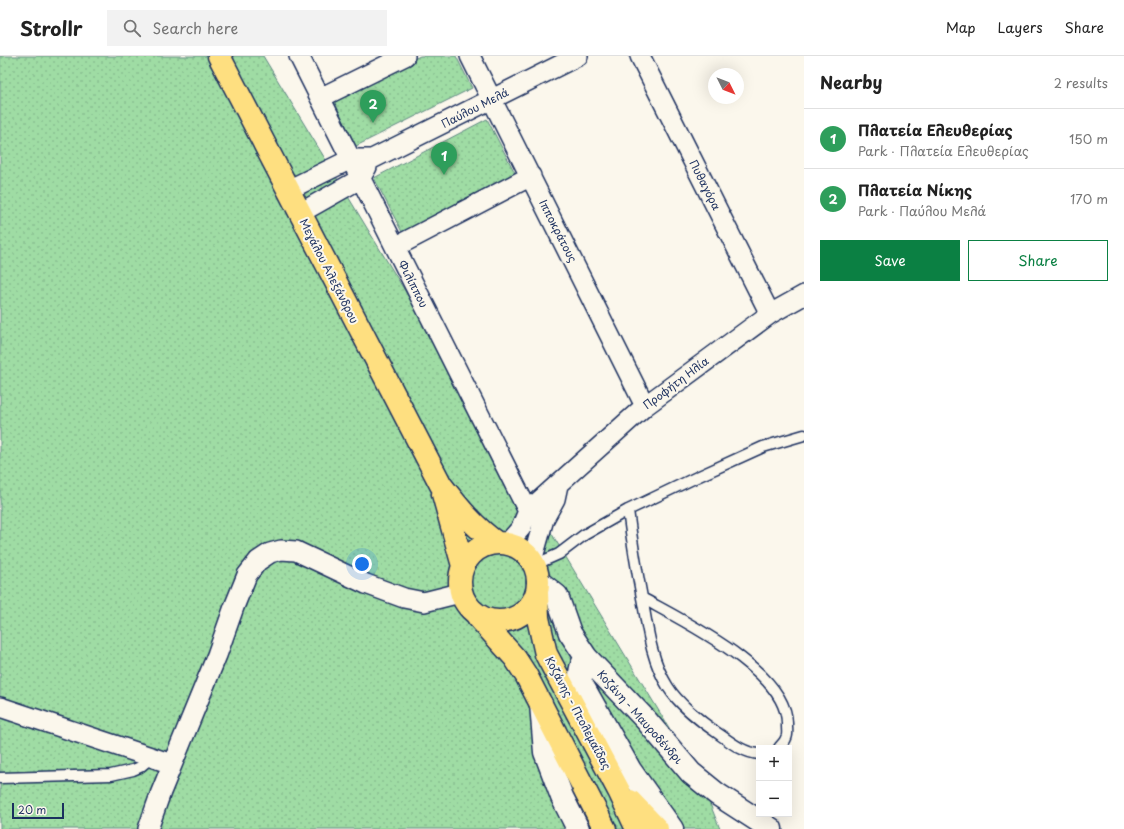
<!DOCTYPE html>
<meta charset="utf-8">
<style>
:root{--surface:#fff;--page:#f2f2f2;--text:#222;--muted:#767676;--line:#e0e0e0;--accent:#0b8043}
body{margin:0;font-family:"Playpen Sans",sans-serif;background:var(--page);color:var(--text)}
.controls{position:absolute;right:12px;bottom:12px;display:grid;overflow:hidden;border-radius:0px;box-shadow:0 4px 16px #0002}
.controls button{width:36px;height:36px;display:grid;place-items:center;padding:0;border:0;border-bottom:1px solid var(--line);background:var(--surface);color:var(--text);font:20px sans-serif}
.compass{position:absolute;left:708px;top:12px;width:36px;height:36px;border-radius:50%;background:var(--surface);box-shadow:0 4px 16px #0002;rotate:132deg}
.scale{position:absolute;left:12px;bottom:10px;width:52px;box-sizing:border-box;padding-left:4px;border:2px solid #1b2f5e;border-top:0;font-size:11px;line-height:14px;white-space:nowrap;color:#1b2f5e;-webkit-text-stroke:3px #fbf7ec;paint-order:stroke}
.you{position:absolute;left:362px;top:508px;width:14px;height:14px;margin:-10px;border:3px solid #fff;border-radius:50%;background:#1a73e8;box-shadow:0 0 0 6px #1a73e833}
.badge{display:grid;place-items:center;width:26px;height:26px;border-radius:50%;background:var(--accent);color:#fff;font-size:13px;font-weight:700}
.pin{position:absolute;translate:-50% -33px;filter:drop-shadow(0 1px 2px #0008)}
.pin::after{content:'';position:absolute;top:21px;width:14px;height:12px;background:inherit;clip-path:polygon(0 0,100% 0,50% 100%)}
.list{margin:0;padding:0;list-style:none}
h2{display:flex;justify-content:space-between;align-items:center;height:52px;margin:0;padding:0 16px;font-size:17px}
h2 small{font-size:13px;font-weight:400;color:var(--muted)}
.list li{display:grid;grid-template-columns:26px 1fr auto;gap:12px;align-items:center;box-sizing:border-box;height:60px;padding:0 16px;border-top:1px solid var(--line)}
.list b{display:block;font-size:15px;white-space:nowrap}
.list p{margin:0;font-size:13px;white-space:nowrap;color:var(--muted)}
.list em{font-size:13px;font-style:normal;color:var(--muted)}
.actions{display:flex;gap:8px;padding:12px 16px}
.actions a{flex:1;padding:9px 0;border:1px solid var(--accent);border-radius:0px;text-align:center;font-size:14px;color:var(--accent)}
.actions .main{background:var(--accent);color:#fff}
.icon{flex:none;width:22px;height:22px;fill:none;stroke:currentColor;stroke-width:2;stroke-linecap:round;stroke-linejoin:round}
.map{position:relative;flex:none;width:804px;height:773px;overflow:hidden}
header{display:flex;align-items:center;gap:24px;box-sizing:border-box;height:56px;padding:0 20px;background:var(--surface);border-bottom:1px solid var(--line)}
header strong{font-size:19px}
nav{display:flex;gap:22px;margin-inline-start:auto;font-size:14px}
.search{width:280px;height:36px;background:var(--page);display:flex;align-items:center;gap:10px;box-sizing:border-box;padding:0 14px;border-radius:0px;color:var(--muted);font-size:15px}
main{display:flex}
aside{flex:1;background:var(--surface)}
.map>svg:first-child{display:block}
</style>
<header>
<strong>Strollr</strong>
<div class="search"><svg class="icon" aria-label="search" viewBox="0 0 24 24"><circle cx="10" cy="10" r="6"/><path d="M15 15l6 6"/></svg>Search here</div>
<nav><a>Map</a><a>Layers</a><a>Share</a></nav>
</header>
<main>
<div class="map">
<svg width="804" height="773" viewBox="0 0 804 773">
<defs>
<pattern id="park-dots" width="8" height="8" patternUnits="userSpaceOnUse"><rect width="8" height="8" fill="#9fdca4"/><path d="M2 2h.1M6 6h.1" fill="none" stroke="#88bd90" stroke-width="1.8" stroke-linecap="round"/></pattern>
</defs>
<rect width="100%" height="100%" fill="#fbf7ec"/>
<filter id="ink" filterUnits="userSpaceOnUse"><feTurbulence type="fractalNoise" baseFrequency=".025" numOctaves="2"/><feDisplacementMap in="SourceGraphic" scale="8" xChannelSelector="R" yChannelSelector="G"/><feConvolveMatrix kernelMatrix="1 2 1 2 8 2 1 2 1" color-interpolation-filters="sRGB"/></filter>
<g filter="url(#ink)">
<path fill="url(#park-dots)" stroke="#5d8681" d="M0 0H263L700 723 720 773H0Z
M420 0H456L472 32 356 90 333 43Z
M487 63 515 117 402 176 374 122Z"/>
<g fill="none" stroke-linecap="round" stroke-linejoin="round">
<g stroke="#1b2f5e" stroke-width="13">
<path id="service" d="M628 454C632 486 637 516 643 547 648 576 652 606 668 631 678 647 700 665 716 676 729 685 743 697 759 698
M534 509 559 498 584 479 628 454 697 421 763 391 804 379
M642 542C683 565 790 616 787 670 787 674 788 679 786 682 785 686 781 689 779 692
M0 722 111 719 133 714 140 711 152 701"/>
</g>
<g stroke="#1b2f5e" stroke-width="22">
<path id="minor" d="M299 0 528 455
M470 0 645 350
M640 0 770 258
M320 42 405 0
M288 134 351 103H372L578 0
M300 157 360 123 367 111
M395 191 531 120
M507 488 521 472 528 455 645 350 770 258 804 239
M532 505 544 463 555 443 558 429
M0 651 172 708
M148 773 161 736 217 599 234 551 247 519 258 505 270 497 281 494 296 495 366 528 404 542 424 546 460 537"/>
</g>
<g stroke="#1b2f5e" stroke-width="25">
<path id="tertiary" d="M538 525 557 540 570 577 586 601 646 664 691 717 717 738 771 773
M586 601C580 611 579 617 581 627L630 714 672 773
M541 648 545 696 562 741 578 773"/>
</g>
<g stroke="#1b2f5e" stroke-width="25">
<path id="primary" d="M219 0 441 429C458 451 474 471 497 487
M443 438 463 510
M460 526a39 39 0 1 1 78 0a39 39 0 1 1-78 0Z
M537 537 538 562 546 598 619 735 637 773
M478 561 515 602 526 619 605 773
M630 745 657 773"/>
</g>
<use href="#service" stroke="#fbf7ec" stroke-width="10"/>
<use href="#minor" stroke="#fbf7ec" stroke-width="19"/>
<use href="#tertiary" stroke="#fbf7ec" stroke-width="22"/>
<use href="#primary" stroke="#fedf80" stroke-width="22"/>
</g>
</g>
<g text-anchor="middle" stroke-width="4" stroke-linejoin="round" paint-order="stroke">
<g font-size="11" fill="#1b2f5e" stroke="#fbf7ec">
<text transform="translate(475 52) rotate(-27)" y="4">Παύλου Μελά</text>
<text transform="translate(705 129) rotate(63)" y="4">Πυθαγόρα</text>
<text transform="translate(558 175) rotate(63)" y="4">Ιπποκράτους</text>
<text transform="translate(329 215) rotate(63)" y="4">Μεγάλου Αλεξάνδρου</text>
<text transform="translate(413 228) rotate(63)" y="4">Φιλίππου</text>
<text transform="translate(676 327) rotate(-37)" y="4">Προφήτη Ηλία</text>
<text transform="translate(578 657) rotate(62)" y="4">Κοζάνης - Πτολεμαΐδας</text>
<text transform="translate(640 661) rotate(48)" y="4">Κοζάνη - Μαυροδένδρι</text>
</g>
</g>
</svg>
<div class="controls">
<button>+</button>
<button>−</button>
</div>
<svg class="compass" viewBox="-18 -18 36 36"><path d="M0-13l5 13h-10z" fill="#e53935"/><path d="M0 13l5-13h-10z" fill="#767676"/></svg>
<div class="scale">20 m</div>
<div class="you"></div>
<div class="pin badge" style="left:444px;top:119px;background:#2e9e5b">1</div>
<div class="pin badge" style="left:373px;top:67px;background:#2e9e5b">2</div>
</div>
<aside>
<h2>Nearby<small>2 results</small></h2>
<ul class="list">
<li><span class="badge" style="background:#2e9e5b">1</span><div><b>Πλατεία Ελευθερίας</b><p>Park · Πλατεία Ελευθερίας</p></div><em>150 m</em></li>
<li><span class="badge" style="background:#2e9e5b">2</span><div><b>Πλατεία Νίκης</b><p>Park · Παύλου Μελά</p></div><em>170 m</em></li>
</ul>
<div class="actions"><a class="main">Save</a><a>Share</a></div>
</aside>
</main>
